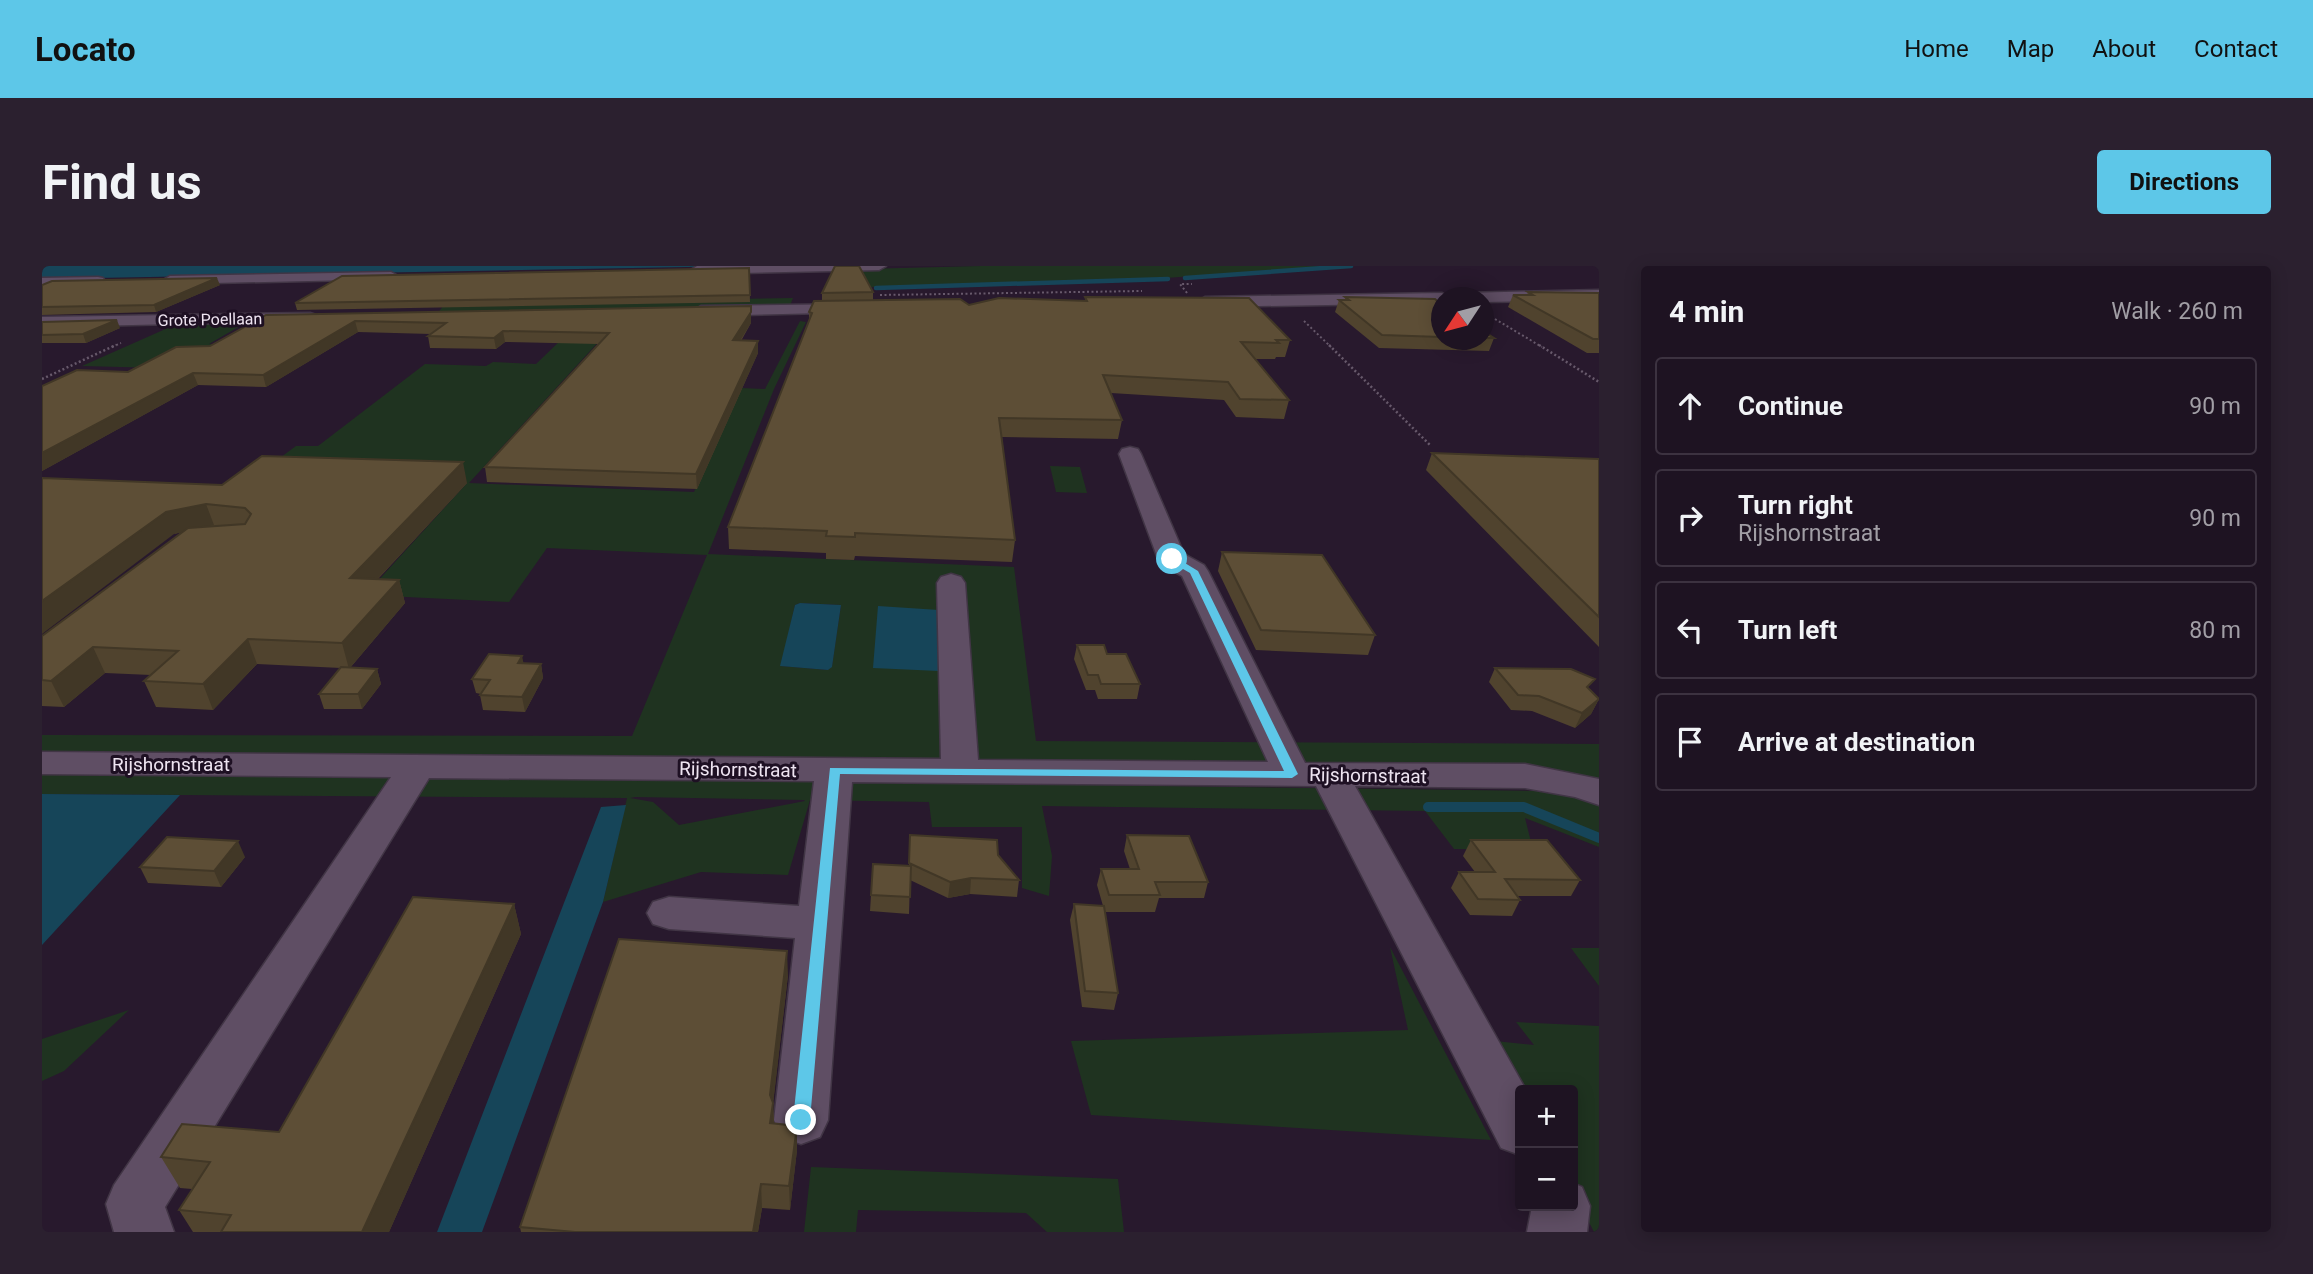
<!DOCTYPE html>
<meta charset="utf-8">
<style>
:root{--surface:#1e1322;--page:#2b202f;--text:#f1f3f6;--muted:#a19ea5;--line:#3c3240;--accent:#5dc7e8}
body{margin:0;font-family:Roboto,sans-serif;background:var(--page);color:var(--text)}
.controls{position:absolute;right:21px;bottom:21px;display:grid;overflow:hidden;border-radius:7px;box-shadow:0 4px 18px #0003}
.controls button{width:63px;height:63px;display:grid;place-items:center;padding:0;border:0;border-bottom:2px solid var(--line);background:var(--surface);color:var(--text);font:35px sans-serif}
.compass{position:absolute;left:1389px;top:21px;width:63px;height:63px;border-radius:50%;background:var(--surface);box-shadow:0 4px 18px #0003;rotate:234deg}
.stop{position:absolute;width:21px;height:21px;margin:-16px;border:5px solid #5dc7e8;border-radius:50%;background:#fff}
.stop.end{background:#5dc7e8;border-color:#fff;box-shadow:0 2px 7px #0008}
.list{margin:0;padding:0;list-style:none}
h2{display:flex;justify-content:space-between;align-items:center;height:91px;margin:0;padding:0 28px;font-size:30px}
h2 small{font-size:23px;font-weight:400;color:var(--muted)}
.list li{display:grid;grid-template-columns:46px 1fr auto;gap:21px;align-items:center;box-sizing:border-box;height:98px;margin:0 14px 14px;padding:0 14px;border:2px solid var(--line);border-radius:7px}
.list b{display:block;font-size:26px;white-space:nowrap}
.list p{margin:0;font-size:23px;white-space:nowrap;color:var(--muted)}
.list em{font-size:23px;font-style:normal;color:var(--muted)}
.icon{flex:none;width:38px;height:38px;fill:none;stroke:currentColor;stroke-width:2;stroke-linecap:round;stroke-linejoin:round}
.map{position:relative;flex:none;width:1557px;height:966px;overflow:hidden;border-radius:7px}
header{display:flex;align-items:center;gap:42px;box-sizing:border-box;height:98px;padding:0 35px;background:var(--accent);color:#111}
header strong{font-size:33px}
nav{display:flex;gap:38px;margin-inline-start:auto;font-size:24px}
.intro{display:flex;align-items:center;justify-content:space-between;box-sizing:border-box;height:168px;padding:0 42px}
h1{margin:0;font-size:49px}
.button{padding:18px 32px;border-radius:7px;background:var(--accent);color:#111;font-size:24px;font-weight:700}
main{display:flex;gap:42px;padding:0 42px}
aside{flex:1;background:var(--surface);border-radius:7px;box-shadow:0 4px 18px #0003}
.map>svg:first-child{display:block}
</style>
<header>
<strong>Locato</strong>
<nav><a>Home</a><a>Map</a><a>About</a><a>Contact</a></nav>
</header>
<div class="intro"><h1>Find us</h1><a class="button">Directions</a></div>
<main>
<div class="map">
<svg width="1557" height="966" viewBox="0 0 1557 966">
<rect width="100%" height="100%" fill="#28192d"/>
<path fill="#1f3320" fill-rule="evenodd" d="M939 0H1296L1081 15 795 22 826 21 820 3Z
M408 31 634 34 751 32 747 42 395 48Z
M207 55 167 78 236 80 194 104 40 100 137 57Z
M758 55 764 56 732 123 666 288 972 301 994 475 1557 478V516L1549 513 0 487V469L590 470 665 289 505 282 467 336 323 329 425 217 212 211 254 180H276L383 98 444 100 451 96 494 98 522 71 560 72 427 217 652 226 699 122 723 123ZM758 337 799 339 790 400 786 404 739 400 753 339Z
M1008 200 1038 201 1045 227 1014 226Z
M0 505 1497 525 1528 530 1557 539V581L1483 552 1491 584 1412 583 1383 545 1000 540 1010 590 1007 630 980 622V561H890L887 536 768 534 746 609 659 606 561 636 585 532 0 528ZM593 531 762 534 763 535 637 559 611 536 588 532Z
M1348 681 1449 874 1049 849 1029 775 1366 764Z
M1529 682H1557V720Z
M87 744 22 805 0 815V773Z
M1474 756 1557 760V966H1552L1531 925V824H1478L1453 775 1492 779Z
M769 901 1076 913 1082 966H1005L984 947 816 944 814 966H762Z"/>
<path fill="#164559" d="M0 0H700L0 13Z
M758 337 799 339 790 401 786 404 738 400 753 339Z
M836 340 897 344V405L831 402Z
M0 528 138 529 0 679Z
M584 539 561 636 440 966H395L559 541Z"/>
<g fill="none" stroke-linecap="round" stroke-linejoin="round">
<path stroke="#164559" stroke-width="4.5" d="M1143 12 1309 0
M834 22 1126 13"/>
<path stroke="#164559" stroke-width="10" d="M1386 541H1482L1557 572"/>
<g stroke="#413545" stroke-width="3">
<path id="minor" d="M655 0H844L837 4 656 8 649 4Z
M349 6 356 10 354 13 128 18 121 14 128 10Z
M56 11 61 12 63 15 61 18 0 20V12Z
M1557 24V34L1442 36V32H1413L1420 27Z
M1400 27 1407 32H1400V37L1163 41 1155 36 1163 31Z
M818 38 824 40 826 43 824 46 659 50 651 45 659 40Z
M268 47 274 49 276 52 274 55 0 61V51Z
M1088 181 1096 183 1099 188 1142 288 1162 299 1166 305 1263 497 1483 498 1557 513V539L1533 531 1483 522 1313 520 1484 824H1478V889L1459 882 1274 520 810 516 786 854 778 871 759 878 740 871 732 854 753 672 627 663 611 658 605 647 611 636 627 631 757 640 772 515 387 512 123 941 132 966H72L64 938 72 919 349 511 0 508V486L899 493 895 317 899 311 909 308 919 311 923 317 936 494 1226 496 1140 310 1120 299 1116 293 1077 188 1080 183Z
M1531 917 1540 921 1548 940 1545 966H1485L1490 940H1531Z"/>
</g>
<path stroke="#67596b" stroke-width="2" stroke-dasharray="2 2.5" stroke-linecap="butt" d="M1145 27 1138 18H1150
M838 29 1100 25
M1453 53 1500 81
M1262 55 1289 81
M70 81 79 77"/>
<path stroke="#67596b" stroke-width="2.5" stroke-dasharray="2 2.5" stroke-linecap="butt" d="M1287 79 1389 180
M1497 79 1557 116
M0 113 74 79"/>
<use href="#minor" fill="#5f4e64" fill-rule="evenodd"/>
</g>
<path fill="#50432e" d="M707 2 708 36 255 44 253 37Z
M0 19H178L114 46 0 49Z
M831 26V34L780 35V27Z
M1486 26 1557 27V87H1545L1466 41 1471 29H1485Z
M1043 31 1248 74 1243 91H1234L1233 93H1213L1247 134 1242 153 1194 151 1182 134 1069 127 1080 154 1076 173 960 171 973 274 970 296 813 290 812 294 784 293V287L687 283 686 261 767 55V46L1043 35Z
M1303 31 1399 38V74H1441V65L1452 72 1447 85 1337 82 1293 46 1297 34H1303Z
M224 49 709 57 699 75H716V87L655 223 445 216 443 201 556 78 463 76 454 83 388 82 386 70 389 68 316 66 224 121 156 119 0 205V120L86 106 168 80Z
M0 56 78 62 44 77H0Z
M1390 187 1557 193V381L1384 204Z
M425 217 336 313 357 314 363 337 308 402 335 403 339 418 320 443H282L277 428 299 402 215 398 171 444 114 441 102 415 109 409 63 407 22 441 0 440V370L140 266 132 268 180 219Z
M1180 286 1333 369 1326 389 1214 384 1176 305Z
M1035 379 1065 388 1098 418 1095 433H1056L1053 424H1044L1032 393Z
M482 397 499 398 501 412 483 446 441 444 438 429 439 428 434 427 430 413Z
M1453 402 1548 423 1557 433 1549 448 1533 462 1490 445 1469 444 1447 416Z
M868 569 956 589 977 614 975 631 928 628 906 632 868 614 867 648 828 645 829 629 867 600Z
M1085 569 1166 616 1162 632H1117L1113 646H1063L1076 727 1072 744 1040 741 1028 654 1032 638 1061 640 1055 619 1059 603H1088L1082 585Z
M1429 574 1538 614 1529 630H1475L1478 634 1470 650 1428 649 1409 622 1417 606H1433L1421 590Z
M203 591 179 621 106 617 98 601Z
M472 638 479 668 347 966H151L137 944 150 923 138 922 119 891 237 866Z
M746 709 731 837 732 858 755 860V884L748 944 720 942 716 966H479L478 961Z"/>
<path fill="#413726" d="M175 12 178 19 114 46 112 39Z
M709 46V57L691 86V74Z
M75 54 78 62 44 77 41 68Z
M313 55 316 66 224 121 221 109Z
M461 65 463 76 454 83 452 72Z
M716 75V87L655 223 654 208Z
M151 107 156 119 0 205V187Z
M421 196 425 217 315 335 308 312Z
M164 238 172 259 132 268 0 368V335L124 246Z
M357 314 363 337 307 403 300 377Z
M206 373 215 398 171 444 161 418Z
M51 381 63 407 22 441 9 415Z
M480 390 483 404 476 397Z
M499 398 501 412 483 446 480 431Z
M335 403 339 418 320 443 316 428Z
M1557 433 1549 448 1533 462 1540 447Z
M196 575 203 591 179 621 172 605Z
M929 612 928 628 906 632 908 616Z
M472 638 479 668 347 966H320Z
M745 685 746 709 731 839V837L732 861 728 857V829Z
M755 860V884L748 944 747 920Z
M719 918 720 942 716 966H711Z"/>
<path fill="#5d4e36" stroke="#413726" stroke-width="2" d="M793 0H817L831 26 780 27Z
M707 2 708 29 253 37 300 10Z
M175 12 112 39 0 41V19L10 15Z
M1486 26 1557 27V73H1551L1471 29H1491Z
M1043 31 1207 32 1248 74H1234L1237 77 1199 76 1247 134 1198 133 1186 116 1061 109 1080 154 957 152 973 274 813 267V271L784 270 785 265 686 261 770 47 767 46 772 35 918 33 927 39 957 32 1045 35Z
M1303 31 1393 33 1399 38V71L1340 69 1297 34H1307Z
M709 40V46L691 74 716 75 654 208 443 201 567 67 461 65 452 72 386 70 404 57 313 55 221 109 151 107 0 187V120L35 104 86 106 134 81 168 80 224 49Z
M75 54 41 68 0 69V56Z
M1441 65 1452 72H1441Z
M1390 187 1557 193V351Z
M220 190 421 196 308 312 357 314 300 377 206 373 161 418 102 415 136 385 51 381 9 415 0 414V370L146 262 203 258 209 248 203 242 164 238 124 246 0 335V212L180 219Z
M1180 286 1280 289 1333 369 1219 364Z
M1035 379H1062L1065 388H1084L1098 418H1059L1056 409H1046Z
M447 388 480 390 476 397 499 398 480 431 438 429 448 414 430 413Z
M299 401 335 403 316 428H277Z
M1453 402 1529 403 1553 413 1545 421 1557 433 1540 447 1497 430 1476 429Z
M868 569 955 574 956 589 977 614 929 612 908 616 867 597Z
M1085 569 1147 570 1166 616H1113L1118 629H1067L1059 603H1097Z
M125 571 196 575 172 605 98 601Z
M1429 574H1505L1538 614 1463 613 1478 634 1436 633 1417 606H1453Z
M831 598 869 600 868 631 829 629Z
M371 631 472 638 320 966H179L189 949 137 944 168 896 119 891 140 858 237 866Z
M1032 638 1062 640 1076 727 1043 725Z
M577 673 745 685 728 829 731 837 728 857 755 860 747 920 719 918 711 966H533L478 961Z"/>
<path fill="#5dc7e8" d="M1127 291H1133L1156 305 1256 508 1250 512 798 508 768 854 765 859 759 861 753 859 751 854 788 502 1242 505 1148 307 1127 295Z"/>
<g text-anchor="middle" stroke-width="6" stroke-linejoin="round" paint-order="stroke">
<g font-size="16" fill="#eee4f1" stroke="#1e1023">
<text transform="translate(168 53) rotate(-1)" y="6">Grote Poellaan</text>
</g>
<g font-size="19" fill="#eee4f1" stroke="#1e1023">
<text x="129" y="505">Rijshornstraat</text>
<text transform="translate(696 503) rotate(1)" y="7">Rijshornstraat</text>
<text transform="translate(1326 509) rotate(1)" y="7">Rijshornstraat</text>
</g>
</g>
</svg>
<div class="controls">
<button>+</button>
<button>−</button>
</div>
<svg class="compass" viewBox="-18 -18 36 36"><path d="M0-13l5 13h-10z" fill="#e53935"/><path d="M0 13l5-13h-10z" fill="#a19ea5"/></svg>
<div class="stop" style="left:1130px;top:293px"></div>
<div class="stop end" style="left:759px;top:854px"></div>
</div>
<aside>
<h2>4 min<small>Walk · 260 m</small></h2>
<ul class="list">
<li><svg class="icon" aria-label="ahead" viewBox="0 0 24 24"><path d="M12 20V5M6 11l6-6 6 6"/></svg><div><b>Continue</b></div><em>90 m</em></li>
<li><svg class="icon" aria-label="right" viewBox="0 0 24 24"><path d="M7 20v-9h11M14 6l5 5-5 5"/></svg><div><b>Turn right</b><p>Rijshornstraat</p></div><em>90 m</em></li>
<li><svg class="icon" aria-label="left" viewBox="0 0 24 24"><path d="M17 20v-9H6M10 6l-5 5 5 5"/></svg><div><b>Turn left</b></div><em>80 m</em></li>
<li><svg class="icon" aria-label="arrive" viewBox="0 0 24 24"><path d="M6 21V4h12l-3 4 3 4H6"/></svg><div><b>Arrive at destination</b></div></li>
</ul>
</aside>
</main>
